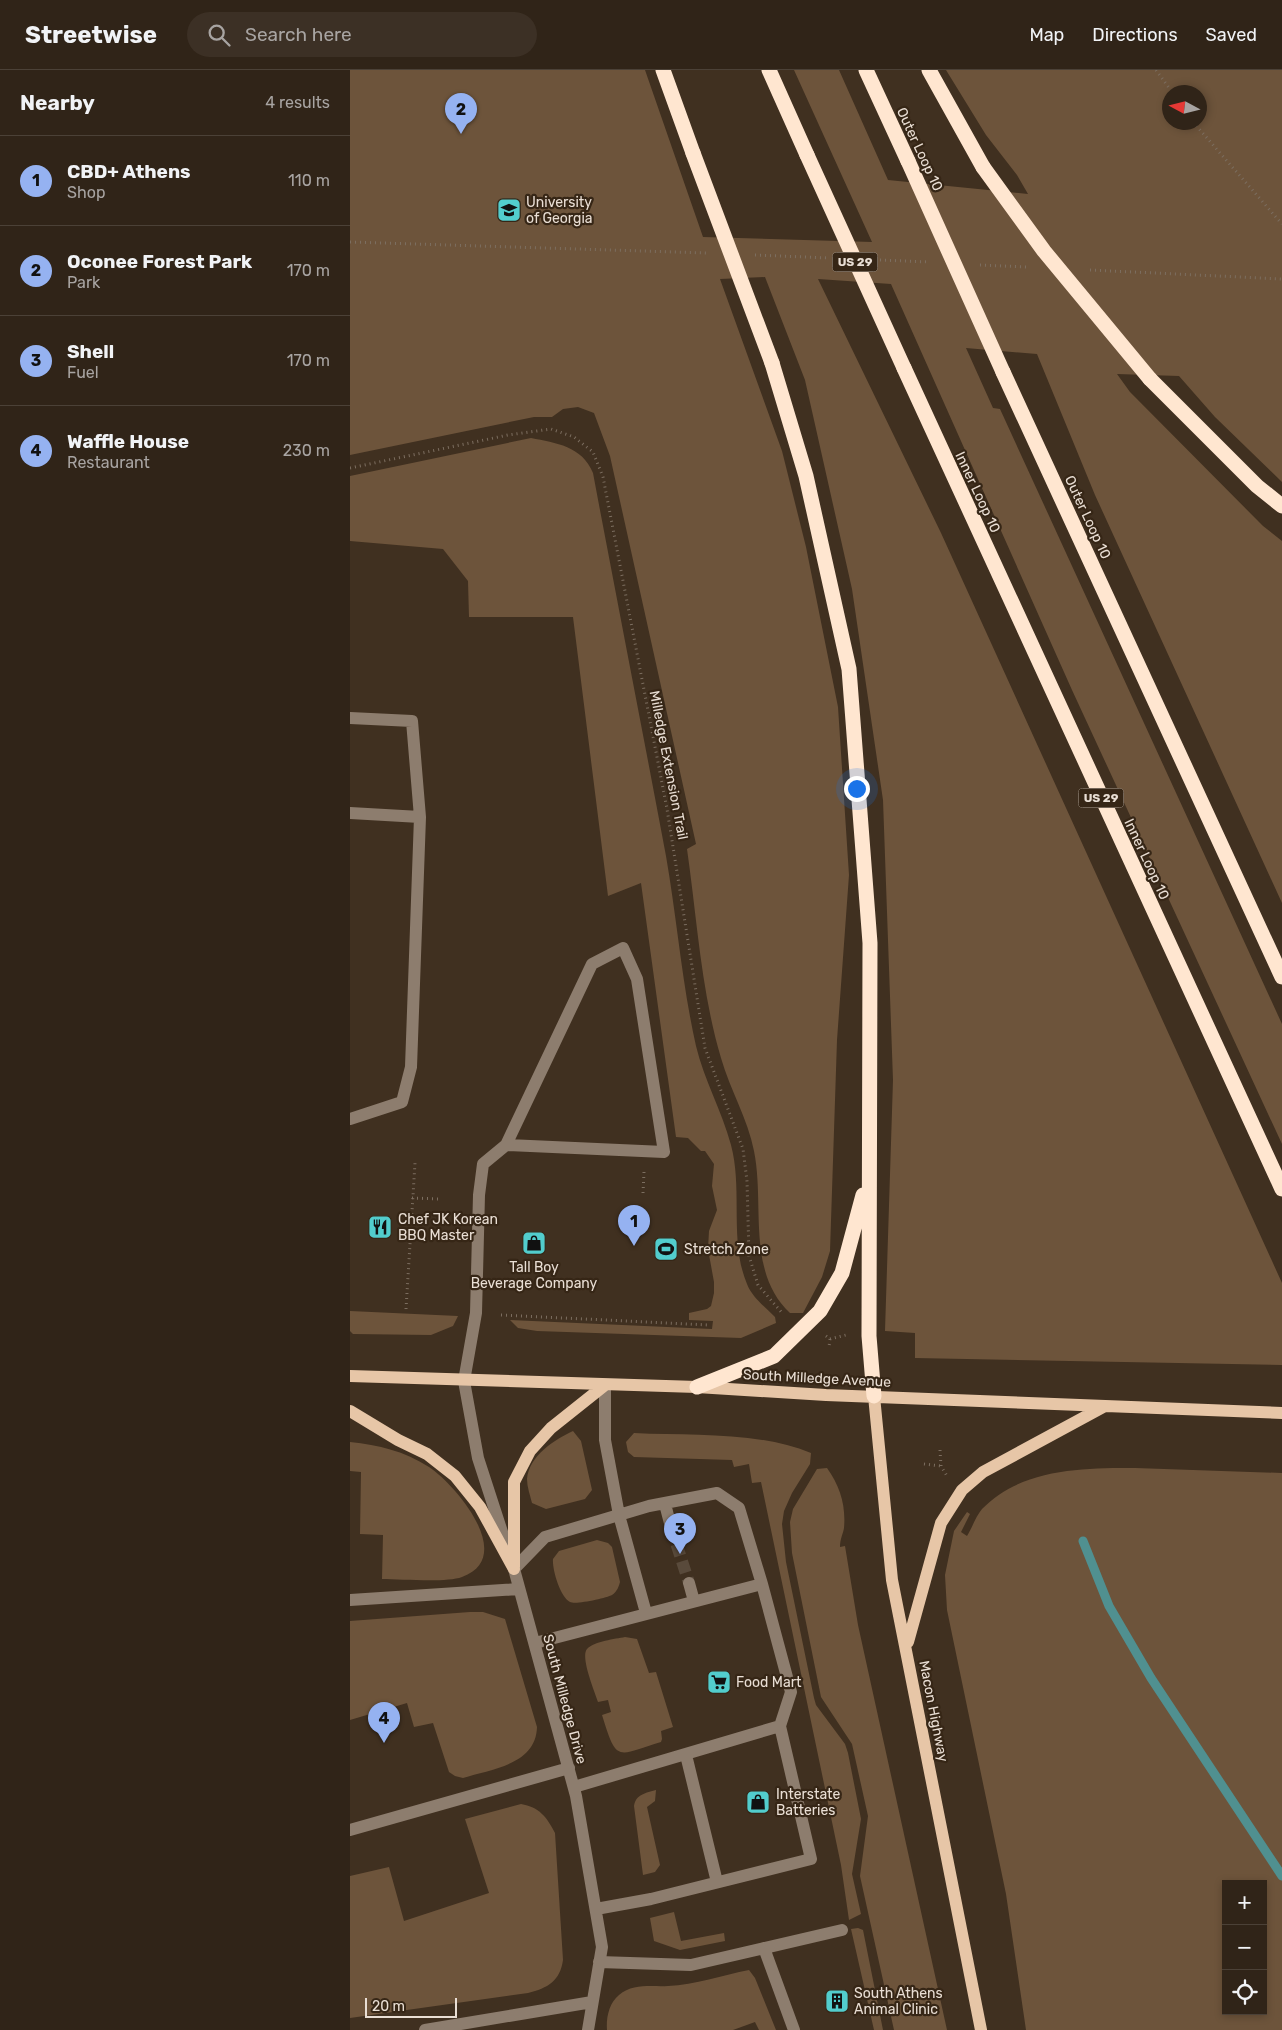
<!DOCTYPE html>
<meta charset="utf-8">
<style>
:root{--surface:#302418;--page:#3c3025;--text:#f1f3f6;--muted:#a8a4a2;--line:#4b4137;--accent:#95b2f1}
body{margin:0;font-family:Rubik,sans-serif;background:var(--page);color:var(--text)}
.controls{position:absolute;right:15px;bottom:15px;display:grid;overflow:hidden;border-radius:0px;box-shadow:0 2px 8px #0003}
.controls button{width:45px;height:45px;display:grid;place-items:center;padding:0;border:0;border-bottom:1px solid var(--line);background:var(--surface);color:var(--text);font:25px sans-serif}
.compass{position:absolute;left:812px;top:15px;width:45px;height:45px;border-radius:50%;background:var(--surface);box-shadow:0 2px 8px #0003;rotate:277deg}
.scale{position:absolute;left:15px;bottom:12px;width:92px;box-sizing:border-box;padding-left:5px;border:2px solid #e9ded4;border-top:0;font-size:14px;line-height:18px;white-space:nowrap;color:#e9ded4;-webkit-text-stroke:4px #362616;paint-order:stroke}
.you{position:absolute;left:506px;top:718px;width:18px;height:18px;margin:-12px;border:4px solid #fff;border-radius:50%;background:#1a73e8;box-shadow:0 0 0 8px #1a73e833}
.badge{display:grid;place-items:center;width:32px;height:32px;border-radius:50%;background:var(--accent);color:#111;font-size:16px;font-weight:700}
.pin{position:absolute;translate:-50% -41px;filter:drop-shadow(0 1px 2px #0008)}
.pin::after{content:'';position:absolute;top:26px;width:18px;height:15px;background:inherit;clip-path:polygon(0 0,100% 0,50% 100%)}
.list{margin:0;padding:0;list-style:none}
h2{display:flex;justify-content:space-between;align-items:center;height:65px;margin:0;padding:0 20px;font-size:21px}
h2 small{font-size:16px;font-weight:400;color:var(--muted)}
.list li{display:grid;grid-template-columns:32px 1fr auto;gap:15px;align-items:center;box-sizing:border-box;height:90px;padding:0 20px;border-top:1px solid var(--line)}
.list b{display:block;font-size:19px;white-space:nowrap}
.list p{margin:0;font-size:16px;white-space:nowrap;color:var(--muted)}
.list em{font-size:16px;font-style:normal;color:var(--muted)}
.icon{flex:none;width:28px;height:28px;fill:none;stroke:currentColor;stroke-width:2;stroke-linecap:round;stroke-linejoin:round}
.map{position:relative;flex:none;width:932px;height:1960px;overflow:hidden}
header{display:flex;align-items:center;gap:30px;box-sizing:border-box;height:70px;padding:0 25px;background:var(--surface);border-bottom:1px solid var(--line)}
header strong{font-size:24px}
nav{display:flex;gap:28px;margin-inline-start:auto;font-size:18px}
.search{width:350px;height:45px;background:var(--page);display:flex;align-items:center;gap:12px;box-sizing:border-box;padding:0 18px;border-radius:28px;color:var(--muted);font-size:19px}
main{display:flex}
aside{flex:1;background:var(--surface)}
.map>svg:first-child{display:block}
</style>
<header>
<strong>Streetwise</strong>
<div class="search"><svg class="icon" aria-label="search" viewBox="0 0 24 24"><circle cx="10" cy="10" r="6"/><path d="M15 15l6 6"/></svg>Search here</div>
<nav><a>Map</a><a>Directions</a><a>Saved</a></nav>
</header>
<main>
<aside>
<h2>Nearby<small>4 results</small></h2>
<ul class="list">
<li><span class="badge">1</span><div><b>CBD+ Athens</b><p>Shop</p></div><em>110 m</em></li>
<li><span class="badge">2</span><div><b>Oconee Forest Park</b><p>Park</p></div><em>170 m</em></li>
<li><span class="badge">3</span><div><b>Shell</b><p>Fuel</p></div><em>170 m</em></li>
<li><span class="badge">4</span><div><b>Waffle House</b><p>Restaurant</p></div><em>230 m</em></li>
</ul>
</aside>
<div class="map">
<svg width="932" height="1960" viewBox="0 0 932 1960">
<rect width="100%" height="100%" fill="#403020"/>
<path fill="#6d543b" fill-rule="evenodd" d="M0 0H295L353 167 522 172 444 0H489L538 110 678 124 667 105 636 65 596 0H932V412L865 347 829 306 767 304 780 322 913 456 932 471V833L745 425 687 284 616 278 643 338 650 339 932 954V1074L722 620 541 214 468 209 591 463 932 1213V1295L565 1288V1263L535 1261 543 1010 533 730 502 519 455 310 415 207 370 209 432 381 456 477 488 637 499 805 487 970 480 1181 472 1207 453 1243H440C396 1202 415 1135 404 1081 398 1049 380 1020 371 988 351 921 347 848 337 779L346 774 260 386 244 343 228 337 213 339 202 347H184L0 385ZM819 22H849V52H819Z
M181 368C206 373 232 376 243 403 267 531 292 658 316 786 327 849 332 914 346 976 354 1010 372 1041 381 1075 393 1120 379 1171 397 1214 402 1227 415 1237 425 1247L426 1253 391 1268 187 1261 168 1258 160 1250 362 1259 363 1251 339 1250V1243L357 1239 361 1236 364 1223V1212L358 1179 359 1161 367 1140 362 1116 364 1094 355 1081H351L338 1068 326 1067 291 813 258 826 223 547H119L118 511 93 479 0 471V406Z
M0 1241 108 1246 103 1256 81 1265 3 1264 0 1261Z
M223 1361 231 1371 242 1420 235 1429 196 1439 182 1433C180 1425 177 1417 177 1409 179 1386 204 1370 223 1361Z
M284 1363C342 1366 407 1361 461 1383L460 1394 442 1423 434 1441 432 1454 436 1492 464 1628 466 1635 495 1674 498 1683 511 1749 502 1804 511 1844 499 1850 491 1795 411 1412 402 1413 399 1394 384 1397 382 1390 284 1387 278 1382 276 1372Z
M0 1372C29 1375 54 1381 79 1397 106 1415 167 1487 112 1507 96 1513 51 1509 32 1509L33 1465 10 1464 11 1402 0 1401Z
M477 1398C490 1416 496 1435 494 1458 493 1464 490 1469 490 1477L495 1476 508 1555 597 1960H544L510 1806 518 1746 502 1674 471 1627 442 1483 440 1452 443 1439 467 1399Z
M785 1398 932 1403V1960H676L656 1824 597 1540 595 1505 604 1461 617 1442 620 1444 611 1462 617 1466C622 1458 626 1446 632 1439 672 1398 733 1398 785 1398ZM876 1814H913V1941H876Z
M247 1470 258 1473 262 1477 270 1512C269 1516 267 1522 262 1525 256 1528 226 1535 220 1532 210 1527 202 1499 203 1489L209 1481Z
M120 1542H133L155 1549 187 1657C186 1695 141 1699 113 1708L105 1706 99 1702 83 1653 64 1657 57 1633 0 1650V1551Z
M275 1567 287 1569 299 1603 306 1602 323 1657 311 1661 312 1669 311 1672C266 1686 267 1693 252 1645L261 1642 258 1630 248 1632C245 1622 230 1587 237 1579 245 1571 265 1569 275 1567Z
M306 1720 305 1731 297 1737 310 1795 305 1802 293 1805 284 1736C286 1724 296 1723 306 1720Z
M171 1734C189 1737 197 1747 205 1763L213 1890C210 1911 198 1918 178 1923L0 1948V1806L39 1797 54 1851 139 1823 115 1749Z
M324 1842 331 1871 374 1863 375 1871 330 1880 304 1871 300 1848Z
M508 1858 513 1860 533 1960H524L501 1859Z
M399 1900 405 1908 426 1960H409L405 1952 383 1960H257C256 1948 259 1933 269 1925 283 1913 302 1917 318 1916 345 1915 373 1905 399 1900Z"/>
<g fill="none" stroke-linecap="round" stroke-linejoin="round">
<path stroke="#509090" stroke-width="9" d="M733 1471 759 1536 801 1608 932 1806"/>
<path stroke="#594a3b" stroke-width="12" stroke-dasharray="12 6" stroke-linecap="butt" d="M321 1457 339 1513"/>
<path stroke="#7c6e60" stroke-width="3" stroke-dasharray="1 4" stroke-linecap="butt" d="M806 0 822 22
M843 52 932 154
M0 172 357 183
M405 185 479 188
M530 190 579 192
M630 195 676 197
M740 200 932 209
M0 398 158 365 201 359 224 367 243 382 253 407 317 739 355 978 393 1079 397 1111 399 1186 408 1215 433 1244
M293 1123 294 1102
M62 1128 89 1129
M56 1239 65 1093
M151 1245 359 1255
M476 1266 480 1269 479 1277
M480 1269 496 1265
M590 1380 591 1396 597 1406
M574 1394 591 1396"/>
<path stroke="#8d7d6e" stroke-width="12" d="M0 648 62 651 70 747 61 997 52 1032 0 1049
M0 743 70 747
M156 1075 242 894 273 878 287 909 314 1082 156 1075 133 1094 129 1125 126 1243 114 1311 128 1388 164 1499 226 1726 252 1877 238 1960
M255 1315V1370L269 1445 296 1543
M315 1434 321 1457
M164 1499 195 1467 299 1436 367 1423 389 1438 412 1514 185 1573
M339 1513 344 1531
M412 1514 441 1622 430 1656
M0 1530 169 1519
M336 1685 367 1812
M224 1717 430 1656 461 1789 301 1829 246 1839
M0 1760 219 1698
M414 1878 444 1960
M249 1892 341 1895 492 1860
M75 1960 242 1932"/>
<path stroke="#e7c6a7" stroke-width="12" d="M0 1306 347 1317 476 1325 932 1343
M524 1326 542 1510 631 1960
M0 1341 48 1370 77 1384 105 1406 130 1437 164 1499
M164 1497V1412L180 1381 201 1358 255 1315
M558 1572 591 1453 612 1420 633 1402 755 1336"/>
<path stroke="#ffe6d0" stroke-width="15" d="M313 0 343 83
M419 0 457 85
M516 0 558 91
M579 0 633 97
M422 293 456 406 499 599 520 873 519 1266 524 1326
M554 298 932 1119
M653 302 932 907
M800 309 907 416 932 436
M347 1317 424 1286 470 1241 492 1203 513 1125"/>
<path stroke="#ffe6d0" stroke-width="15" d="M343 83 422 293
M457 85 554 298
M558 91 653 302
M633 97 694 181 800 309"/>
</g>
<defs>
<g id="university-square" transform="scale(1.25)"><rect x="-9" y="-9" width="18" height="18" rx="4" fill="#52cdcd" stroke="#362616"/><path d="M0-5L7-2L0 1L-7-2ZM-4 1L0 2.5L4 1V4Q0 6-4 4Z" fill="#111"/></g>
<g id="restaurant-square" transform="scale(1.25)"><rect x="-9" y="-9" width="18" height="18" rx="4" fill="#52cdcd" stroke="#362616"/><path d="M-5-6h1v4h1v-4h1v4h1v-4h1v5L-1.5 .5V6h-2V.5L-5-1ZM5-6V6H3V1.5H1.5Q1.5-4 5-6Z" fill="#111"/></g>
<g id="shop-square" transform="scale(1.25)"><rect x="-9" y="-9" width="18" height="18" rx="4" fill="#52cdcd" stroke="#362616"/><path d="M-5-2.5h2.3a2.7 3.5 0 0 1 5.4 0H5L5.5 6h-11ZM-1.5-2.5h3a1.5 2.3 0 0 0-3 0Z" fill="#111"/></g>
<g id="stadium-square" transform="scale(1.25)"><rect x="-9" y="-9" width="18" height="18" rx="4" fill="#52cdcd" stroke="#362616"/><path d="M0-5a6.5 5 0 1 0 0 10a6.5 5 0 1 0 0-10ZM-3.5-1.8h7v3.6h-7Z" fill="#111"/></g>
<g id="supermarket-square" transform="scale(1.25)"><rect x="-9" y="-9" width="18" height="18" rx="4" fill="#52cdcd" stroke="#362616"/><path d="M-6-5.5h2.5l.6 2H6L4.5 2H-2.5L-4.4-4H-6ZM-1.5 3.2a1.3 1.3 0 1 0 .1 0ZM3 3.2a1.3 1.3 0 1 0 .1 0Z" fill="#111"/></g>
<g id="building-square" transform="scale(1.25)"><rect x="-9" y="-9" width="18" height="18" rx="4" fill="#52cdcd" stroke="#362616"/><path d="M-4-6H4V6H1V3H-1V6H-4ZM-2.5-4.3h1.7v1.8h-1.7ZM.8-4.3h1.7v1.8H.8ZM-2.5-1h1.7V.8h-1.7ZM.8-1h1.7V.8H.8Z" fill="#111"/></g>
</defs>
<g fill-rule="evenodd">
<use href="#university-square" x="159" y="140"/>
<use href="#restaurant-square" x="30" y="1157"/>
<use href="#shop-square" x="184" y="1173"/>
<use href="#stadium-square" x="316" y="1179"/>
<use href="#supermarket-square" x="369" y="1612"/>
<use href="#shop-square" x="408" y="1732"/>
<use href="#building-square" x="487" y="1931"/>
</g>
<g text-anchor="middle" stroke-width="4.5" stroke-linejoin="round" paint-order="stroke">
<g fill="#362616" stroke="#b3a79b" stroke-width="1">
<rect x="482.5" y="182.5" width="45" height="19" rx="4"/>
<rect x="728.5" y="718.5" width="45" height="19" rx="4"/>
</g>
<g font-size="12" font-weight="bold" fill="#e9ded4">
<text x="505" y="196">US 29</text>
<text x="751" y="732">US 29</text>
</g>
<g font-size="14" fill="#e9ded4" stroke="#362616">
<text transform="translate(570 79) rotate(65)" y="5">Outer Loop 10</text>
<text transform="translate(628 422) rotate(65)" y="5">Inner Loop 10</text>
<text transform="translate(738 447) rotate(65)" y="5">Outer Loop 10</text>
<text transform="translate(319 695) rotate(79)" y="5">Milledge Extension Trail</text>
<text transform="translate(797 789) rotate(65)" y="5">Inner Loop 10</text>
<text transform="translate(467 1308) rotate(3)" y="5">South Milledge Avenue</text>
<text transform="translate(215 1629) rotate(75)" y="5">South Milledge Drive</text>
<text transform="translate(584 1641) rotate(79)" y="5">Macon Highway</text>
</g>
<g font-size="14" fill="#e9ded4" stroke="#362616" text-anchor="start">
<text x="176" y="137">University<tspan x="176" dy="16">of Georgia</tspan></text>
<text x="48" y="1154">Chef JK Korean<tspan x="48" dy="16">BBQ Master</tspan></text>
<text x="334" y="1184">Stretch Zone</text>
<text x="184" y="1202" text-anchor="middle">Tall Boy<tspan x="184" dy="16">Beverage Company</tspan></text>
<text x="386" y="1617">Food Mart</text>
<text x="426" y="1729">Interstate<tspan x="426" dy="16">Batteries</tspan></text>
<text x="504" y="1928">South Athens<tspan x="504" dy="16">Animal Clinic</tspan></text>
</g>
</g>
</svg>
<div class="controls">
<button>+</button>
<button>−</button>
<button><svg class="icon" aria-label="locate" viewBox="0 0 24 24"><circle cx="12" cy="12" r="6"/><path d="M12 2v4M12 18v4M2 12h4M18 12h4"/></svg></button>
</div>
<svg class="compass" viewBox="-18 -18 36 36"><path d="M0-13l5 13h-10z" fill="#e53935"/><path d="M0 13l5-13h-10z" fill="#a8a4a2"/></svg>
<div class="scale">20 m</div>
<div class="you"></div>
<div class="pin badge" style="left:284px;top:1176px">1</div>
<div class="pin badge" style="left:111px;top:64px">2</div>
<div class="pin badge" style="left:330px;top:1484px">3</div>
<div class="pin badge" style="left:34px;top:1673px">4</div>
</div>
</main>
